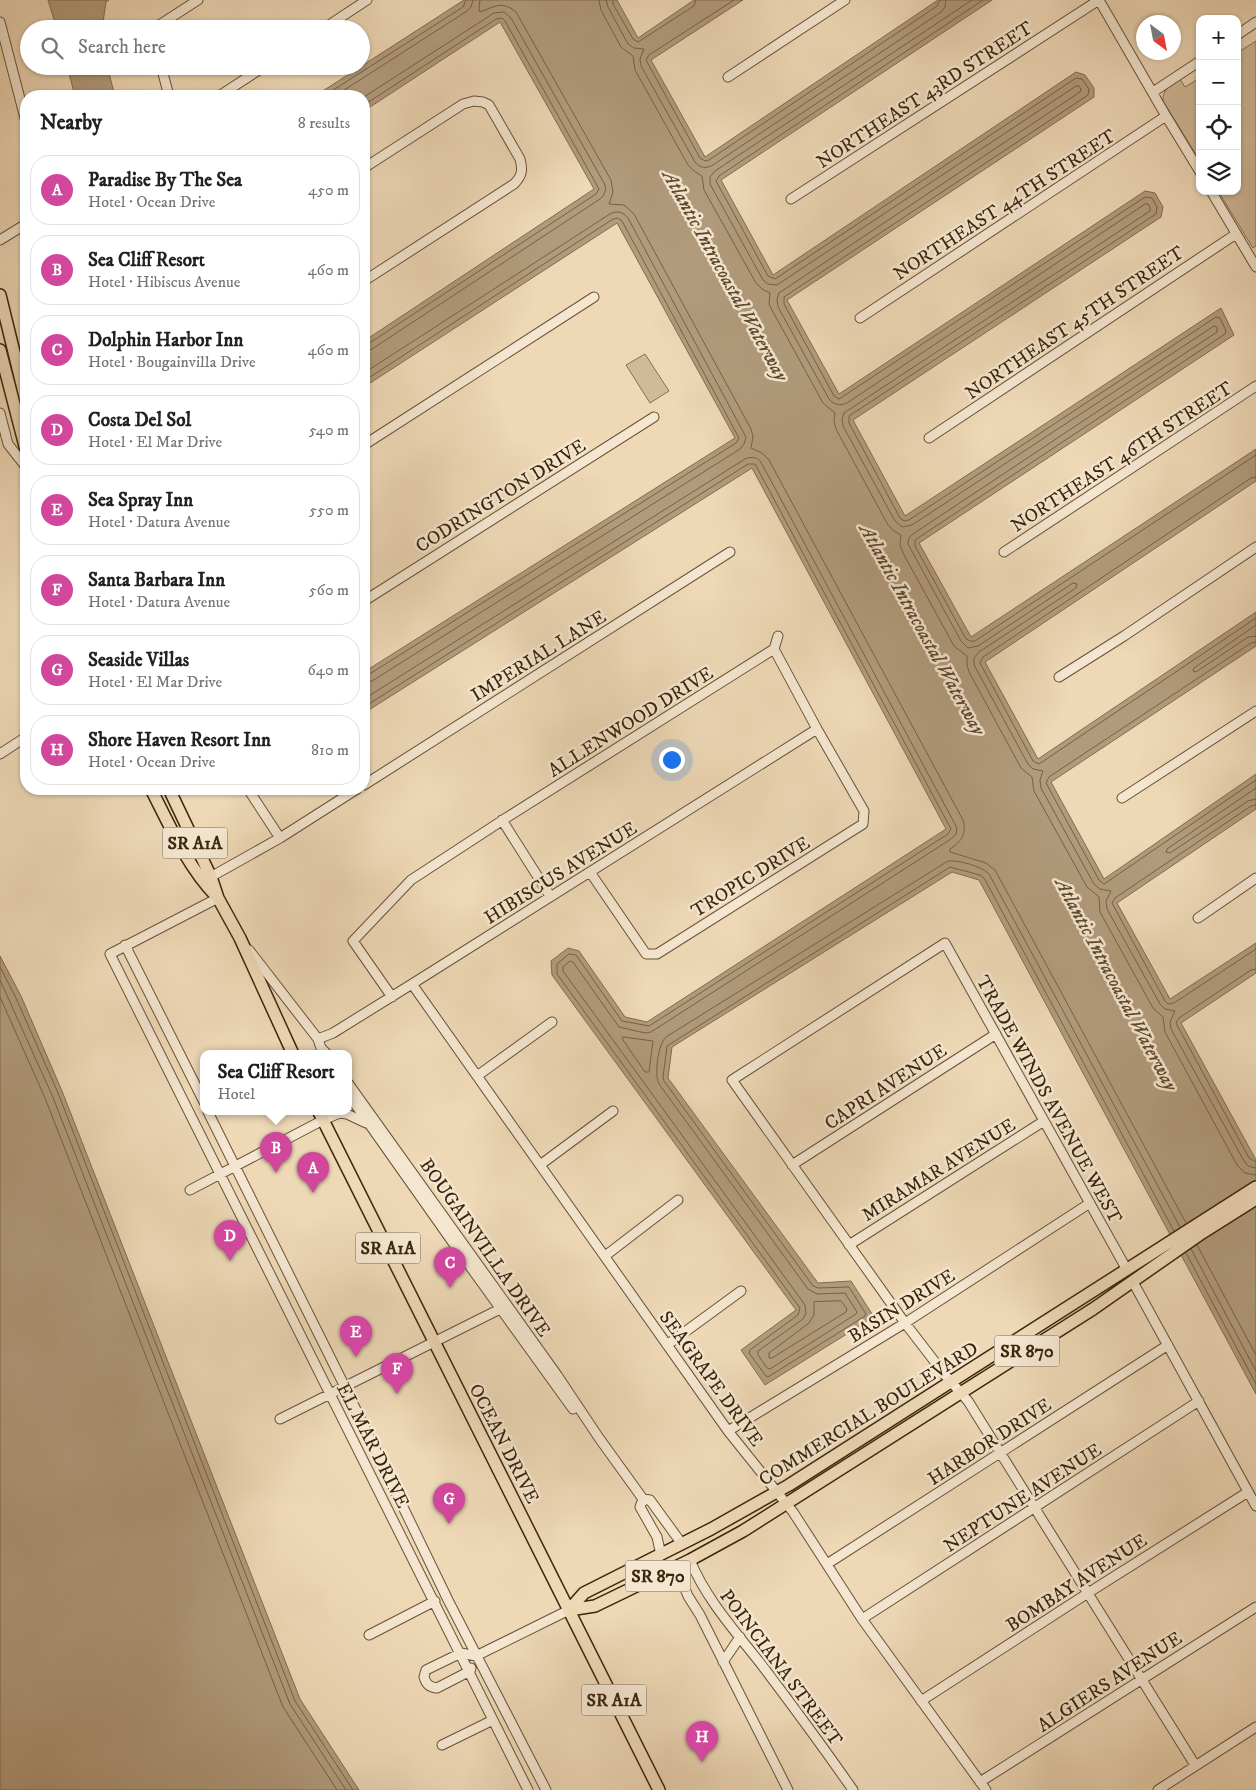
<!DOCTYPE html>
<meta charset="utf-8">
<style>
:root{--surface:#fff;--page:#f6f6f6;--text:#202124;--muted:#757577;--line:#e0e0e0;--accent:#d93025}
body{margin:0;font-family:"IM FELL DW Pica",serif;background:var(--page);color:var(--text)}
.controls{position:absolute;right:15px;top:15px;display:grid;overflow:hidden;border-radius:10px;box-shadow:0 1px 4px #0004}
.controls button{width:45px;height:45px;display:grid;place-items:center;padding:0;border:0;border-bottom:1px solid var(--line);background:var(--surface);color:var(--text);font:25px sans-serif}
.compass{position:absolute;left:1136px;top:15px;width:45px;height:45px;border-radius:50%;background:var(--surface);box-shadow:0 1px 4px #0004;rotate:148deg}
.you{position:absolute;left:671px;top:759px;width:18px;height:18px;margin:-12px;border:4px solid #fff;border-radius:50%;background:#1a73e8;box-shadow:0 0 0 8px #1a73e833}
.badge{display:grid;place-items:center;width:32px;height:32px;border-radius:50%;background:var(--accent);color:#fff;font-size:16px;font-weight:700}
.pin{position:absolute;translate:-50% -41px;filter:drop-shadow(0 1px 2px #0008)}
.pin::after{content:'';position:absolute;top:26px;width:18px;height:15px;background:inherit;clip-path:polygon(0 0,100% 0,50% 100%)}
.popup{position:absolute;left:200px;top:1050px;width:152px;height:65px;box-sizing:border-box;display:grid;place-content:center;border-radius:10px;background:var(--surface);filter:drop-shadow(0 1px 4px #0005);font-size:16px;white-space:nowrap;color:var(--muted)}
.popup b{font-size:19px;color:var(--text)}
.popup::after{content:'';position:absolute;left:50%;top:100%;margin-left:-10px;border:10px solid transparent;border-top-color:var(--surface)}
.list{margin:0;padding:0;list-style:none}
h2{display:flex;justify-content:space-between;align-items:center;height:65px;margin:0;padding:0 20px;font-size:21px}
h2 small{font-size:16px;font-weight:400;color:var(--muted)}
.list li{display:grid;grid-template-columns:32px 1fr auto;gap:15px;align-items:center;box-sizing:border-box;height:70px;margin:0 10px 10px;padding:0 10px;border:1px solid var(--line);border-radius:20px}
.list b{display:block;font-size:19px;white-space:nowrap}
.list p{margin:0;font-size:16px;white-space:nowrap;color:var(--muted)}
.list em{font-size:16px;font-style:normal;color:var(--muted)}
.icon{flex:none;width:28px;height:28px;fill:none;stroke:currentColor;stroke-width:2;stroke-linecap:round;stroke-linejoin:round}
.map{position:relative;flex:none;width:1256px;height:1790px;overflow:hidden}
.search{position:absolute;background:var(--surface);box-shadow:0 1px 4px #0004;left:20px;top:20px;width:350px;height:55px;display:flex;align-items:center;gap:12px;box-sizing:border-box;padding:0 18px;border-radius:28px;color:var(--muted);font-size:19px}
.panel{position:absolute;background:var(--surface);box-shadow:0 1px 4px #0004;left:20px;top:90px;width:350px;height:705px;border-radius:20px}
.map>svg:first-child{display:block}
</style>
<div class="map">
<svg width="1256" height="1790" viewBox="0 0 1256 1790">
<rect width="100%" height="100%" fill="#eed8b6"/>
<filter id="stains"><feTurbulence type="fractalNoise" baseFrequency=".004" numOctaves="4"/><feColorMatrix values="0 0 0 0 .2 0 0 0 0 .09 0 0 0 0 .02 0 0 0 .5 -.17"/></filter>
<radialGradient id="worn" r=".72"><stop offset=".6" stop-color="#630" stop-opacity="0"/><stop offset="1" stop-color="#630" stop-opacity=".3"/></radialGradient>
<path fill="#d0ba99" stroke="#867052" d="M1256 41V246L1253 248 1218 191H1237V53Z
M1200 78V161L1163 101C1162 89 1171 85 1180 79L1185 87Z
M645 354 669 391 650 403 626 365Z"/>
<path fill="#b19b7c" stroke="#826c4f" d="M48 0H109L106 2 102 29H57Z
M464 0H617L638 38 694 0H743L651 60 705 157 938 0H992L721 180 773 275 1076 72 1085 75 1094 88V97L787 300 839 394 1145 191 1155 193 1163 207 1161 217 853 420 905 516 1221 308 1234 335 919 543 971 637 1256 449V481L985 662 1038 759 1256 612V646L1051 782 1104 879 1256 774V809L1117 903 1170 999 1256 943V973L1181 1023 1256 1160V1394L979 880 952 872 672 1047 668 1078 818 1283 851 1281 874 1317 765 1385 741 1350 796 1310 552 975 551 961 568 948 579 951 625 1017 647 1022 946 829 752 468 364 713V672L735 438 617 223 364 387V341L594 189 500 22 364 111V96H315Z
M67 66H107L115 96H75Z
M0 956 21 996 62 1091 300 1699 359 1790H0Z"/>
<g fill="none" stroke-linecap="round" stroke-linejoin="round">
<path stroke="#766044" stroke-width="1" d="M480 0 479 9 480 12C494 7 502 0 516 12L611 180 613 192 609 204 624 205 634 214 751 429 753 437 751 448 762 453 769 460 963 820C967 834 961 842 950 849V852L986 863 995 870 1186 1223
M599 0 601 10 621 47 633 56 635 70 688 165 694 171 702 176 704 190 756 283 762 289 770 293 769 304 772 310 823 403 835 413 834 421 836 429 888 525 894 531 901 535 900 545 903 553 954 646 967 656V665L969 672 1021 768 1032 777 1034 791 1087 887 1099 897 1100 912 1153 1008 1163 1017 1165 1032 1237 1165 1245 1173 1256 1175
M606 0 608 7 628 44 634 48 644 49 640 59 641 66 695 162C700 168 706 169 713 165L941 12 945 7 946 0
M613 0V4L633 39 638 42 694 6 696 0
M734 0 649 55 646 60 700 158 705 161 709 160 937 6 940 0
M972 0 715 171 710 177V184L763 280 768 284 777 285 1076 86H1079L1081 89 1080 92 779 293 777 300 778 307 829 399C834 405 840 406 847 403L1145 204H1148L1150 207V211L844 413 842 420 843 426 895 521 902 527 912 525 1214 326 1217 327V332L913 534 909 538 908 544 961 641 968 648 978 646 1073 583 1077 584 1076 588 979 652 974 658V665L1028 764 1033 769 1043 771 1040 780 1041 788 1094 884 1100 889 1111 891 1106 901 1107 909 1160 1004 1165 1009 1175 1011 1170 1022 1171 1029 1244 1161 1248 1166 1256 1168
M983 0 719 176 716 181 768 276 775 279 1076 78 1082 79 1089 89 1088 95 784 297V304L834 396 839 399 1145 197 1152 198 1157 207 1156 214 849 416V423L900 518 904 521 909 520 1216 317 1220 318 1226 331 1225 334 915 540V546L966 639 970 641H975L1256 455
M324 96 463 7 466 0
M335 96 467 11 471 7 473 0
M364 97 494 13 504 12 511 18 604 183C607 189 605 195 600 199L372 349 364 351
M364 105 496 19 502 18 505 21 599 189 596 194 368 344 364 345
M364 373 610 214C617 210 623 212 628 218L746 437 744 444 740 449 372 681 364 683
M364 381 613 219 618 218 622 221 739 438 736 443 368 675 364 676
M1256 477 1251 478 983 657 980 663 1033 761 1039 764 1256 618
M1256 625 1194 668 1193 671 1196 672 1248 637 1256 636
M1256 642 1251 643 1049 777 1046 783 1099 880 1104 884 1256 780
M364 699 745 459C752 456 758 457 762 464L957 828 956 834 951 839 651 1032 645 1033 619 1027 573 962 570 961 563 967V971L805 1305 806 1313 803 1319 758 1351V1355L767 1368 770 1369 856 1314 857 1312 845 1293 817 1294 808 1289 659 1084C654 1075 658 1044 666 1037L948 861C959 860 981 866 989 874L1180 1227
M364 707 748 464H755L951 829 948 834 649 1026 622 1021 576 955 569 954 557 964V974L800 1308 798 1315 750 1350 749 1353 766 1376 768 1377 865 1316 866 1314 849 1287 818 1288 813 1286 664 1081 663 1077 667 1046 950 867 980 875 984 878 1174 1231
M1256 788 1167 849 1166 852 1170 853 1248 801 1256 799
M1256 805 1251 806 1115 898 1112 903 1165 1001 1168 1004 1174 1003 1256 949
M0 967 16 998 58 1093 295 1701 353 1790
M1256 969 1251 970 1179 1018 1176 1023 1249 1158 1256 1162
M0 980 52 1095 290 1704 346 1790
M0 997 45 1098 283 1707 337 1790
M623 1037 653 1041 649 1072H645L623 1040Z
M1197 1245 1256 1355
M1191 1249 1256 1371
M1186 1253 1256 1384
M841 1301 847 1309 846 1312 772 1358H769V1353L809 1323 814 1315V1302Z"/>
<g stroke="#685236" stroke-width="11">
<path id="minor" d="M1099 0 1166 116 1200 172
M0 22 26 122
M153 29 198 0
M323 29 367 0
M1237 35 1256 22
M161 66 169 96
M728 77 845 0
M1153 92 1200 61
M219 96 265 66
M364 168 463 104 474 101 483 102 489 105 520 159C523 170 522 176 514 184L364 281
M1211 191 1256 267
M791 199 1099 0
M0 240 26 224
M860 318 1166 116
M0 413 8 444 26 467
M929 438 1236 234
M364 445 594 297
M1004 552 1256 386
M364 601 654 417
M1059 677 1124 636 1256 547
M0 754 26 737
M364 785 730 552
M248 789 280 838
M1122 798 1256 711
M502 820 550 896
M590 872 646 954H657L863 824 864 811 817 729 774 649
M207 879 280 838 357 789
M218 898 110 954 528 1790
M1198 918 1256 878
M125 945 204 1102
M249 950 318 1039 321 1048 327 1054
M412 984 728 1431 793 1512 862 1619 986 1790
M392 997 353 941 411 880 506 818 774 649 778 636
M318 1039 333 1033 412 984 817 729
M477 1076 552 1022
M348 1083 557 1375 599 1438 643 1499
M348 1094 456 1247 573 1409
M208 1112 345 1387 448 1600 546 1790
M339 1113 347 1114 366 1123
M540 1165 613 1111
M792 1165 996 1034
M190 1190 323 1120 342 1112
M849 1245 1044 1121
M605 1256 678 1200
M1127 1270 945 943 732 1080 905 1323 945 1375 968 1401 1195 1765
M1133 1282 1256 1506
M667 1345 741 1291
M280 1419 506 1306
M728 1431 905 1323 1090 1203
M643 1499 650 1500 682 1544
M643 1499 640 1507 657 1537 661 1555
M690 1560C706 1599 735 1631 761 1664 792 1705 823 1747 853 1790
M827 1564 1168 1345
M676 1567 688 1596 700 1615 788 1790
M862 1619 1199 1401
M369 1635 435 1601
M723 1662 740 1637
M471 1668 470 1671 437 1688C429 1687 426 1684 424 1677L426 1670 461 1653 476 1656 569 1610
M921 1701 1088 1593 1248 1492
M442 1745 493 1720
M980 1782 1256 1607
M1158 1790 1256 1727"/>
</g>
<g stroke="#3b250c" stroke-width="14">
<path id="major" d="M0 295 26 401
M0 350 26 450
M151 789C170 826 187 866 216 896
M169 789 211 877 218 898 240 938 293 1054
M319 1112 659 1790
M569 1610 584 1593 711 1529 789 1485 1256 1187
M569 1610 595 1606 690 1560 743 1531 1093 1309 1202 1233 1256 1199"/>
</g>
<use href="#minor" stroke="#f4e6d0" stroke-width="9"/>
<use href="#major" stroke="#eed8b6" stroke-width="11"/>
</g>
<g text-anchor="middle" stroke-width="5" stroke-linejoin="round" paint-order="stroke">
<g fill="#f4e6d0" stroke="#725f47" stroke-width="1">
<rect x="162.5" y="827.5" width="65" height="31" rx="4"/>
<rect x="355.5" y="1232.5" width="65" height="31" rx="4"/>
<rect x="994.5" y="1335.5" width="65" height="31" rx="4"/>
<rect x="625.5" y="1560.5" width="65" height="31" rx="4"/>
<rect x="581.5" y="1684.5" width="65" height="31" rx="4"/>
</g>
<g font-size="18" font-weight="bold" fill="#3b250c">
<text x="195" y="849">SR A1A</text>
<text x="388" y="1254">SR A1A</text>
<text x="1027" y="1357">SR 870</text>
<text x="658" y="1582">SR 870</text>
<text x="614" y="1706">SR A1A</text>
</g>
<g font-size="19" fill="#3b250c" stroke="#f4e6d0">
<text transform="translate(924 94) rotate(-33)" y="7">NORTHEAST 43RD STREET</text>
<text transform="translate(1004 204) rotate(-33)" y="7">NORTHEAST 44TH STREET</text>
<text transform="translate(1074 322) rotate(-34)" y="7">NORTHEAST 45TH STREET</text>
<text transform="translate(1121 456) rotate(-33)" y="7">NORTHEAST 46TH STREET</text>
<text transform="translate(500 495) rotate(-32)" y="7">CODRINGTON DRIVE</text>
<text transform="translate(538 655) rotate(-32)" y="7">IMPERIAL LANE</text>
<text transform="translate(630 721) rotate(-32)" y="7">ALLENWOOD DRIVE</text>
<text transform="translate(560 872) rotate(-32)" y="7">HIBISCUS AVENUE</text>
<text transform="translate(750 876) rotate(-32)" y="7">TROPIC DRIVE</text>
<text transform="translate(885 1086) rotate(-33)" y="7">CAPRI AVENUE</text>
<text transform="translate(1050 1099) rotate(61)" y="7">TRADE WINDS AVENUE WEST</text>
<text transform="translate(938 1169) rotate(-32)" y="7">MIRAMAR AVENUE</text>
<text transform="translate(486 1247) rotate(55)" y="7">BOUGAINVILLA DRIVE</text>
<text transform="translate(901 1305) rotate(-32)" y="7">BASIN DRIVE</text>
<text transform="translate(712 1378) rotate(54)" y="7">SEAGRAPE DRIVE</text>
<text transform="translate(868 1413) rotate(-32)" y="7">COMMERCIAL BOULEVARD</text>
<text transform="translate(989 1441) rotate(-33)" y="7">HARBOR DRIVE</text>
<text transform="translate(505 1443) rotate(63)" y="7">OCEAN DRIVE</text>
<text transform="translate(374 1445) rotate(63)" y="7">EL MAR DRIVE</text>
<text transform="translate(1022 1497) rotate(-33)" y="7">NEPTUNE AVENUE</text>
<text transform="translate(1076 1582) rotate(-33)" y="7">BOMBAY AVENUE</text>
<text transform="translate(782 1667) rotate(53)" y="7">POINCIANA STREET</text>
<text transform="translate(1109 1681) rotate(-33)" y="7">ALGIERS AVENUE</text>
</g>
<g font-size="20" font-style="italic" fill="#5e482e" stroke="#f4e6d0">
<text transform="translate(726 275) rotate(61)" y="7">Atlantic Intracoastal Waterway</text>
<text transform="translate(923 629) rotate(61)" y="7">Atlantic Intracoastal Waterway</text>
<text transform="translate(1117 984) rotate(62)" y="7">Atlantic Intracoastal Waterway</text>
</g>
</g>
<rect width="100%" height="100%" filter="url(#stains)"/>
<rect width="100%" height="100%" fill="url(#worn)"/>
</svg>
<div class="controls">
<button>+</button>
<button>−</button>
<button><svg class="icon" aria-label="locate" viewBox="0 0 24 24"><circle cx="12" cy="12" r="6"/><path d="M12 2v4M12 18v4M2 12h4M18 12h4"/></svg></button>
<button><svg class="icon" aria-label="layers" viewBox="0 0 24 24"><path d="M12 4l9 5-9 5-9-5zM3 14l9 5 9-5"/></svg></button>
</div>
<svg class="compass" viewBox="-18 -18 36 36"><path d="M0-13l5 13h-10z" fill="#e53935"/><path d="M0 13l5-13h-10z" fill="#757577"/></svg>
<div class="you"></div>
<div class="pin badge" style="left:313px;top:1193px;background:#d1479c">A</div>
<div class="pin badge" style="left:276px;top:1173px;background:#d1479c">B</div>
<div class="popup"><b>Sea Cliff Resort</b>Hotel</div>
<div class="pin badge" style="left:450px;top:1288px;background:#d1479c">C</div>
<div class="pin badge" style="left:230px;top:1261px;background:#d1479c">D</div>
<div class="pin badge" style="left:356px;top:1357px;background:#d1479c">E</div>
<div class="pin badge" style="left:397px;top:1394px;background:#d1479c">F</div>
<div class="pin badge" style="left:449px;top:1524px;background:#d1479c">G</div>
<div class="pin badge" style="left:702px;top:1762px;background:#d1479c">H</div>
<div class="search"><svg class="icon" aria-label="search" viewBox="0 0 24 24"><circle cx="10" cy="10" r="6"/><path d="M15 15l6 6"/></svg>Search here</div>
<section class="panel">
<h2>Nearby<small>8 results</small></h2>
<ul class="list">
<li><span class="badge" style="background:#d1479c">A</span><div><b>Paradise By The Sea</b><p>Hotel · Ocean Drive</p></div><em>450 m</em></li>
<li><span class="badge" style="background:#d1479c">B</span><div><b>Sea Cliff Resort</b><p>Hotel · Hibiscus Avenue</p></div><em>460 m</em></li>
<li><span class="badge" style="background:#d1479c">C</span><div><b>Dolphin Harbor Inn</b><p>Hotel · Bougainvilla Drive</p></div><em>460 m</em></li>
<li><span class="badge" style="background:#d1479c">D</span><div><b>Costa Del Sol</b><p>Hotel · El Mar Drive</p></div><em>540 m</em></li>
<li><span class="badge" style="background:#d1479c">E</span><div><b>Sea Spray Inn</b><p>Hotel · Datura Avenue</p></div><em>550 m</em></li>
<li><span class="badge" style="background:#d1479c">F</span><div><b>Santa Barbara Inn</b><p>Hotel · Datura Avenue</p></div><em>560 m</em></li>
<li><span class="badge" style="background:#d1479c">G</span><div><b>Seaside Villas</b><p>Hotel · El Mar Drive</p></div><em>640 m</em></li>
<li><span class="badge" style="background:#d1479c">H</span><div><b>Shore Haven Resort Inn</b><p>Hotel · Ocean Drive</p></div><em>810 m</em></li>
</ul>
</section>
</div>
